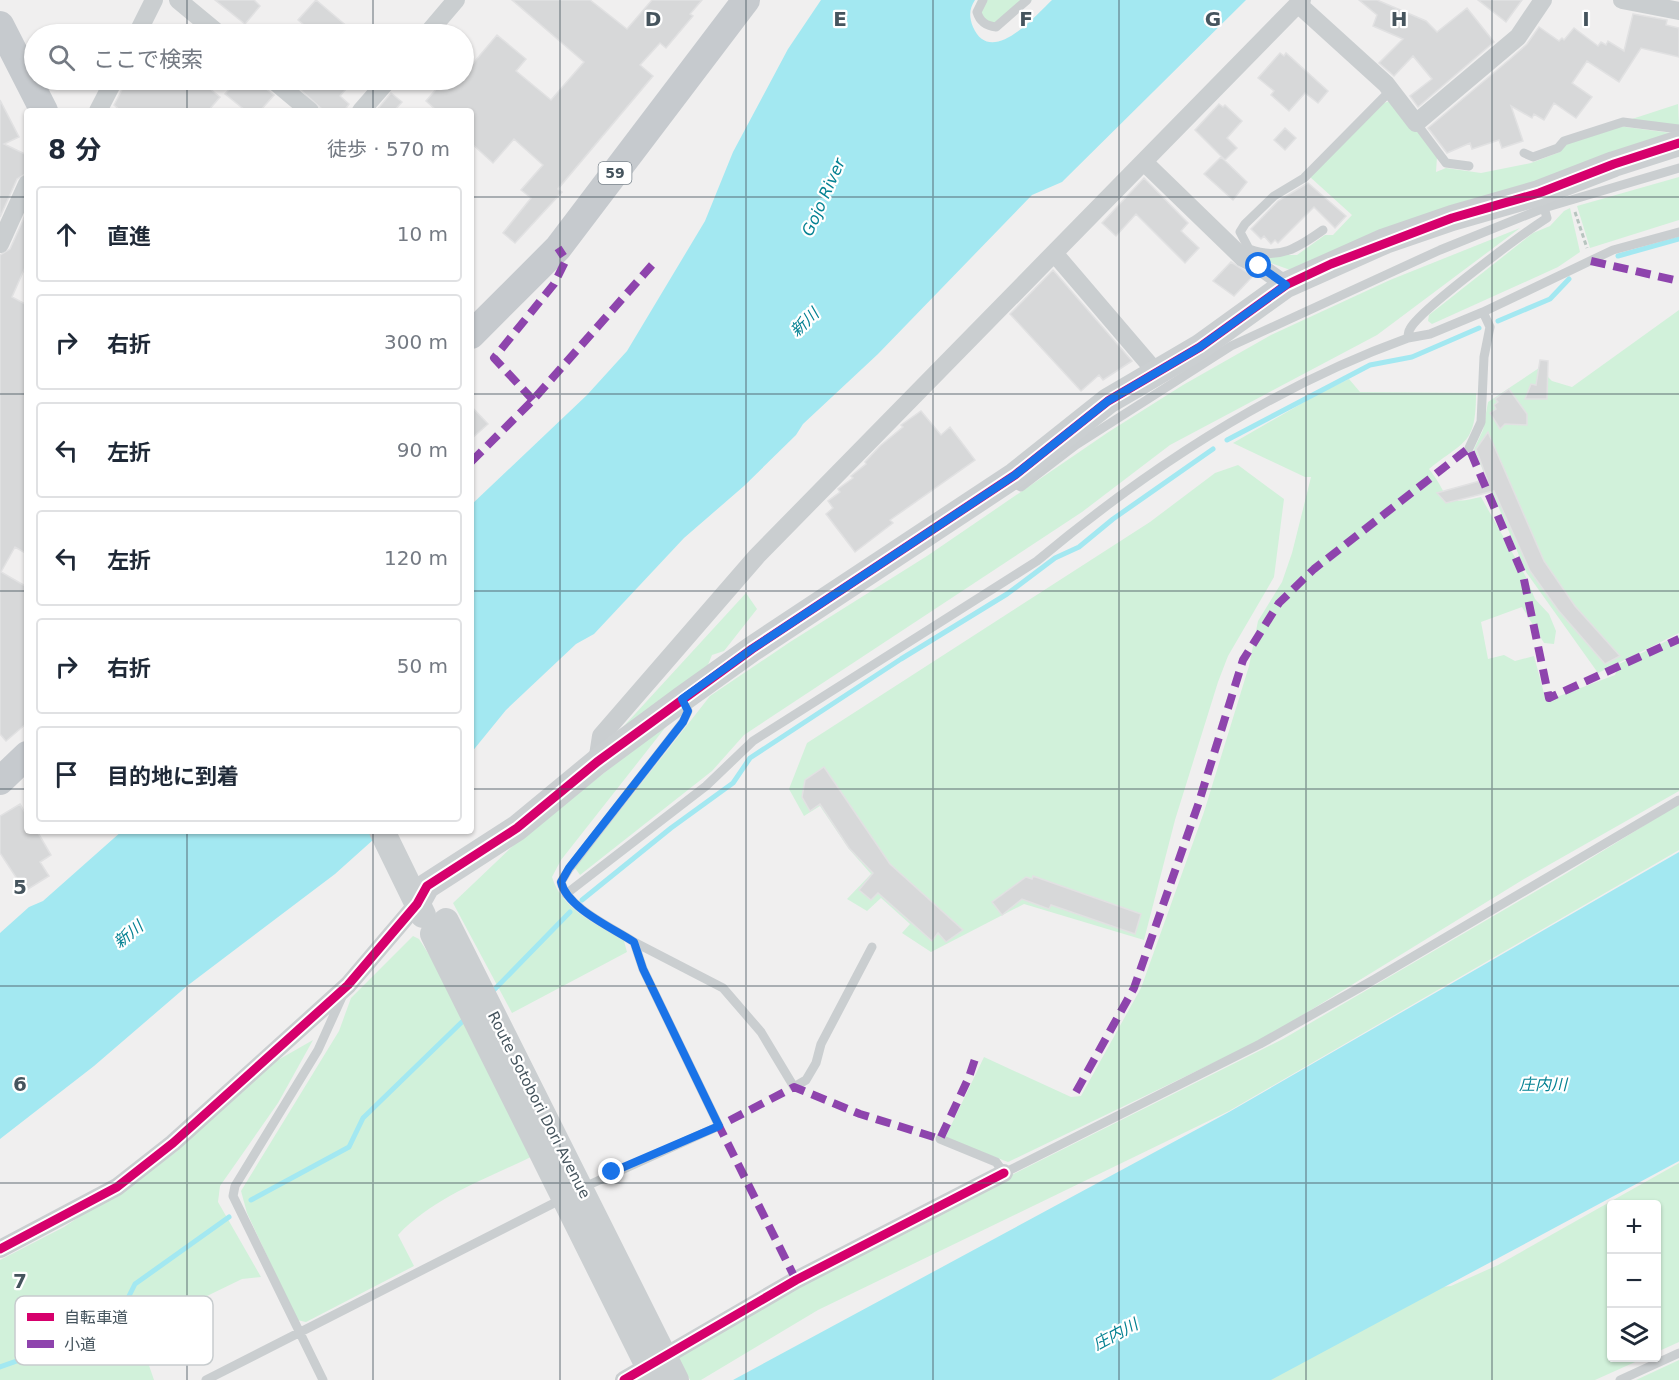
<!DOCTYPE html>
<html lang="ja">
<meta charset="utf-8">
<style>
:root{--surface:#fff;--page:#f2f2f3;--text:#1f2937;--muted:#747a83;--line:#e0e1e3}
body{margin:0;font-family:"DejaVu Sans","Noto Sans JP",sans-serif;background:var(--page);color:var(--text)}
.controls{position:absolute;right:18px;bottom:18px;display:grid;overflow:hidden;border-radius:6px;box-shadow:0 2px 4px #0004}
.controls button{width:54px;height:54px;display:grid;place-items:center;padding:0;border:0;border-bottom:2px solid var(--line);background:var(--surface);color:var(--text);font:30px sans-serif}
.stop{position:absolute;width:18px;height:18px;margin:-14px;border:4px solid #1a73e8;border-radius:50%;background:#fff}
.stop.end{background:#1a73e8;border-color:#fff;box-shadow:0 2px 6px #0008}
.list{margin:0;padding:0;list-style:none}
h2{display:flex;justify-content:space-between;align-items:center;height:78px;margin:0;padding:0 24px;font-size:26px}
h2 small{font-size:20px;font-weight:400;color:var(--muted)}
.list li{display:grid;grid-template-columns:39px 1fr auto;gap:18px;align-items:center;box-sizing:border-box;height:96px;margin:0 12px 12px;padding:0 12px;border:2px solid var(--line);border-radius:6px}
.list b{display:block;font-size:22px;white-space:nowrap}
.list em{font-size:20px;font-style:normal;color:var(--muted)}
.icon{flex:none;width:33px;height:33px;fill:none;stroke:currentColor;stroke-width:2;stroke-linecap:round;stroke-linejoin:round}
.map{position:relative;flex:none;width:1679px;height:1380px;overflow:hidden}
.search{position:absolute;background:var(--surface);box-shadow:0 2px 4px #0004;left:24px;top:24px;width:450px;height:66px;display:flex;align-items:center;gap:15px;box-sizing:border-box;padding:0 21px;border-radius:33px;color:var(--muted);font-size:22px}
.panel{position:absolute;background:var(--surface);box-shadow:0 2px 4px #0004;left:24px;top:108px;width:450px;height:726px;border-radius:6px}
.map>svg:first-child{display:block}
</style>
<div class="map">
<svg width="1679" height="1380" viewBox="0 0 1679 1380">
<rect width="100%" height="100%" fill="#f0efef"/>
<path fill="#d1f1da" d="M978 0H1032L997 30C979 29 969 17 978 0Z
M1393 100 1437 157 1436 172 1446 168 1481 173 1531 163 1560 152 1566 144 1618 126 1679 134 1296 272 1262 260 1265 255H1297L1325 235H1333L1352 215 1310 177 1384 103Z
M1678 104 1679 126 1632 119Z
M1679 177V220L1590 248 1577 206Z
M1570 208 1580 252 1558 267 1432 324 1428 321 1429 315 1533 233 1550 226 1564 211Z
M1520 228 1377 335 1170 445 1082 512 744 735 712 771 580 875 575 868 710 696 790 642 927 556 1107 433 1183 385 1271 335 1390 280Z
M1679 310V633L1598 673 1526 572 1474 449 1483 430 1488 402 1539 368 1552 381 1572 387Z
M1349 379 1360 392 1476 393C1476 445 1465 440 1429 469 1451 496 1439 507 1481 497L1526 577 1535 599 1549 614 1556 631 1554 644 1544 643 1522 607 1481 622 1488 659 1504 655 1515 661 1534 656 1546 701 1615 675 1619 664 1679 635V791L1524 879 1267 1037 1008 1162 945 1138 984 1057 1071 1097 1081 1096 1141 988 1204 812 1249 666 1258 621 1282 582 1292 553 1311 477H1305L1233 443 1320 393Z
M1238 465 1284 499 1274 577 1228 656 1218 682 1175 820 1144 940 1024 904 931 952 902 933 910 924 881 898 867 911 847 899 871 874 849 849 820 806 804 816 789 789 807 743 1150 522 1215 473Z
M746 593 757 609 724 651 712 655 703 677 613 738Z
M672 719 561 860 552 877C562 910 597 924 624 941L627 952 512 1013 453 903 516 843Z
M1679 804V850L1229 1111 818 1310 701 1380H690L676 1354 926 1218 1283 1039 1567 873Z
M413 936 419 939 444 978 533 1156C486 1179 434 1197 398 1235L414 1266 306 1322 297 1320 247 1213 241 1191 339 1031 351 998Z
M313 1040 278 1103 220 1186 218 1202 261 1277 242 1279 143 1327 136 1336 143 1348 154 1380H0V1260L64 1227 176 1152 271 1064Z
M1679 1163V1342L1657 1352 1656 1204H1612V1358H1644L1595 1380H1264L1434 1288 1451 1286 1498 1265Z
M1679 1360V1380H1636Z"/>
<path fill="#a3e8f1" d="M821 0H975C969 9 969 17 973 27 991 68 1036 15 1052 0H1246L1062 182 1032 195 878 354 803 424 796 435 744 486 684 538 594 634 576 644 506 710 471 753V505L587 395 627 351 705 221 733 152 788 49Z
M122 831H383L335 874 187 986 94 1066 0 1139V933L29 907 43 901Z
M1679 852V1161L1271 1380H733L1229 1112Z"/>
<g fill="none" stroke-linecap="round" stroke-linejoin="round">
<path stroke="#a3e8f1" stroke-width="5" d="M1618 256 1679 239
M1498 321 1550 299 1569 279
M1227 440 1370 365 1412 357 1479 328
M582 900 671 828 733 783 750 758 901 659 1007 594 1055 558 1079 547 1113 519 1213 449
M490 994 570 912
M251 1200 349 1147 363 1118 466 1018
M0 1367 65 1344 97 1329 121 1312 135 1284 229 1217"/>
</g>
<path fill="#d7d8d9" stroke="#e1e1e2" stroke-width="1.5" d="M215 0H254L260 6 245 24Z
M316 0 356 34H315L298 20Z
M512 0H590L627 29 652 0H702L690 14 693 16 666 48 660 43 640 65 653 76 558 189 562 192 515 243 503 233 531 198 521 190 543 165 514 139 493 163 471 143V111H437L426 101 444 80H464V74L497 35 526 59 516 71 551 100 584 62Z
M1359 0H1377L1426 21 1437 32 1467 8 1494 42 1418 107 1410 96 1432 79 1413 56 1394 76 1379 63 1403 39 1373 26 1377 15Z
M1478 0H1522L1506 22Z
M1633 14 1667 20 1666 25 1679 28V57L1641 48 1619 82 1587 61 1572 83 1592 97 1576 118 1554 103 1544 120 1534 114 1532 118 1511 106 1523 141 1502 148 1499 140 1472 149 1470 143 1447 153 1428 128 1509 60 1527 44 1539 27 1559 41 1562 38 1564 40 1574 28 1598 46 1601 42 1606 45 1608 41 1624 51Z
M1280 53 1284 56 1286 53 1328 91 1318 103 1305 93 1289 111 1271 95 1274 91 1258 78Z
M127 80H160L170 88 178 80H199L220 97 208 111H121L114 105Z
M238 80H262L265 88 274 95 260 111H246L225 94Z
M290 80H334L346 89 340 96 349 104 344 111H324Z
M391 93 402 102 394 111H376Z
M0 100 19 137 4 144 27 155V173L17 179 0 217Z
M1219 104 1223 107 1225 105 1242 121 1227 138 1237 148 1225 160 1195 130Z
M1285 128 1296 138 1285 150 1274 140Z
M1221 157 1247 182 1233 200 1204 174Z
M1144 178 1188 223 1181 231 1199 248 1185 263 1136 214 1116 236 1102 223Z
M1308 183 1346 216 1335 228 1314 207 1278 243 1275 240 1271 244 1264 236 1261 239 1251 229 1278 201Z
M27 211V263L12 297 27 305V554L15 547 1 572 27 587V723L6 741 0 734V255L10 249Z
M1231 262 1253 276 1234 296 1213 281Z
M1053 270 1132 361 1103 380 1099 375 1081 391 1010 314Z
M1540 360 1548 361 1547 399H1525L1531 384 1536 385Z
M1509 389 1527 414V425L1505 424 1500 429 1490 413 1496 409 1494 405 1498 402 1495 399Z
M471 406 488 424 471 439Z
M921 411 941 435 950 427 975 460 890 520 893 523 855 552 826 514 833 508 828 501 840 492 838 489 853 478 851 476 866 464 865 462 880 446 903 427 901 425Z
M1488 432 1544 561 1575 606 1620 656 1605 664 1558 610 1530 571 1494 491 1446 503 1437 493 1487 479 1476 449Z
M824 767 890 864 963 930 946 942 938 933 932 941 878 893 871 900 859 890 873 873 849 848 820 804 810 811 802 797 805 780Z
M20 804 27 816V831H37L51 855 40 862 49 876 25 891 0 853V816Z
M1033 876 1141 914 1135 934 1051 905 1049 909 1022 899 1002 915 992 902 1026 877 1032 879Z"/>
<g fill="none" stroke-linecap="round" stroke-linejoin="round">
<path stroke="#b7c4bf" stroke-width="3" stroke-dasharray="4.5 3" stroke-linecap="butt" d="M1575 212 1587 248"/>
<path stroke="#caced0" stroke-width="9" d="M983 0 977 12C980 22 986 26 996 27L1027 0
M1416 123 1446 163 1469 166
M1524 153 1533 157 1558 148 1564 141 1623 122 1679 129
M1323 230C1299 247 1279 261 1249 249L1240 232 1245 224 1274 196 1304 178 1391 90
M1483 312 1613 250 1679 232
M1469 448 1481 422 1484 357 1490 327 1483 312 1430 334 1408 338C1408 335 1408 332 1410 329 1419 310 1525 232 1547 218L1543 204
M1011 482 1021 487 1076 445 1231 346 1440 250 1544 208 1679 168
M566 894 706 786 753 741 1037 561C1147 469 1272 387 1408 338
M634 942 723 988 761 1032 794 1087 806 1080 816 1063 821 1044 872 947
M940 1139 996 1162 1004 1173 1260 1044 1375 979 1679 800
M582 1188 719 1126 643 969 634 942C613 928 567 908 561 882L569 869 683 722 688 711 683 701
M206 1380 562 1199
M323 1380 233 1196 235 1186 318 1050 342 997
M1620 1380 1679 1353"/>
<path stroke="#caced0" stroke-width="18" d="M178 0 219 34
M1622 0 1679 11
M1298 4 1386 84 1416 123 1518 37 1543 0
M137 34 154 0
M427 34 456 0
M273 80 310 111
M98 111 114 80
M361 111 388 80
M1145 163 1243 258 1259 266 1286 285
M0 244 27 184
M1054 253 1155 371
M597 762 601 736 757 556 1302 0
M0 1249 117 1187 173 1143 348 985 417 904
M624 1380 796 1280 1004 1173"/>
<path stroke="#cbcfd1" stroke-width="26" d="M382 831 423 915
M417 904 427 886 517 828 597 762 682 699 752 649 1015 475 1108 401 1200 347 1286 285 1385 241 1452 218 1539 193 1614 164 1679 143"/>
<path stroke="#c6cace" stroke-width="28" d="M0 25 44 111
M471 335 558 248 746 0
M0 781 27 755"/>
<path stroke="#cbcfd1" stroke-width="26" d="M446 921 676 1380
M433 934 655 1380"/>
<path stroke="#8e44ad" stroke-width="8" stroke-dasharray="15 8" stroke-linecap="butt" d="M1591 261 1679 281
M533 400 494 358 554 284 566 260 558 248
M471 462 533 400 652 265
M1076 1092 1134 988 1198 805 1243 660 1279 603 1314 569 1469 448 1523 575 1549 698 1679 639
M796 1280 719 1126 794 1087 860 1114 940 1139 969 1077 977 1053"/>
<g stroke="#fff" stroke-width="13">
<path id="cycleway" d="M0 1249 117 1187 173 1143 348 985 417 904 427 886 517 828 597 762 752 649 1015 475 1108 401 1200 347 1286 285 1331 264 1452 218 1539 193 1614 164 1679 143
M624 1380 796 1280 1004 1173"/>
</g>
<use href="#cycleway" stroke="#d6006c" stroke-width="9"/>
</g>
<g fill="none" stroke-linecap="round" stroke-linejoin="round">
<path stroke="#1a73e8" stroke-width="8" d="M612 1172 719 1126 643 969 634 942C613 928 567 908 561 882L569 868 683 722 688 711 682 699 752 649 1015 475 1108 401 1200 347 1286 285 1259 266"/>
</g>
<path fill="none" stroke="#45545d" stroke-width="1.5" stroke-opacity="0.55" d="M187 0V34M373 0V34M560 0V1380M746 0V1380M933 0V1380M1119 0V1380M1306 0V1380M1492 0V1380M187 80V111M373 80V111M0 197H27M471 197H1679M0 394H27M471 394H1679M0 591H27M471 591H1679M0 789H27M471 789H1679M187 831V1380M373 831V1380M0 986H1679M0 1183H1679"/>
<g text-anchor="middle" stroke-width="4.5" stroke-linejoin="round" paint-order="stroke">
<rect fill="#fff" stroke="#7d878e" stroke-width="1.5" x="598.5" y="162" width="33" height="22" rx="4.5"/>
<g font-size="14" font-weight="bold" fill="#45545d">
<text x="615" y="178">59</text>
</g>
<g font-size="15" fill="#45545d" stroke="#fff">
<text transform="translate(539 1105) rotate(63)" y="5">Route Sotobori Dori Avenue</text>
</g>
<g font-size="16" font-style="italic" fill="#058293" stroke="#fff">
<text transform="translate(823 197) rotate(-66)" y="6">Gojo River</text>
<text transform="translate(804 322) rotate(-44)" y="6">新川</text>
<text transform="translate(128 934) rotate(-39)" y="6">新川</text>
<text x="1543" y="1090">庄内川</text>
<text transform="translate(1115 1334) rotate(-28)" y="6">庄内川</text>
</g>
</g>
<rect x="15" y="1296" width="198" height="69" rx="9" fill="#fff" stroke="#c7ccce" stroke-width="1.5"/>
<rect x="27" y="1313" width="27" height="8" fill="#d6006c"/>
<rect x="27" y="1340" width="27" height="8" fill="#8e44ad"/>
<g font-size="16" fill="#45545d">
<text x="64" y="1323">自転車道</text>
<text x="64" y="1350">小道</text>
</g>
<g font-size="20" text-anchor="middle" font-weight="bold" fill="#45545d" stroke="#fff" stroke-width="4.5" stroke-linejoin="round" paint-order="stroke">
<text x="653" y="26">D</text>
<text x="840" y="26">E</text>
<text x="1026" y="26">F</text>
<text x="1213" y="26">G</text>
<text x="1399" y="26">H</text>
<text x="1586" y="26">I</text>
<text x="20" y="894">5</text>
<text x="20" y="1091">6</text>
<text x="20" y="1288">7</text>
</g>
</svg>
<div class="controls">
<button>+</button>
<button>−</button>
<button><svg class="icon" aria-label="layers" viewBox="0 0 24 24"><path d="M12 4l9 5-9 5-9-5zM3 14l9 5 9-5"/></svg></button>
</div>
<div class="stop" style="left:1259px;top:266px"></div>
<div class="stop end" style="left:612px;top:1172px"></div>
<div class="search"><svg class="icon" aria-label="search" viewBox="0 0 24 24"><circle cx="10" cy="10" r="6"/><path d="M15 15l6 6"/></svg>ここで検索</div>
<section class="panel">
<h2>8 分<small>徒歩 · 570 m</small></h2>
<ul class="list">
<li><svg class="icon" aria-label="ahead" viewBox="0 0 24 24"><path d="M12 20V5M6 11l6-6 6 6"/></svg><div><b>直進</b></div><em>10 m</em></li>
<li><svg class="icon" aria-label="right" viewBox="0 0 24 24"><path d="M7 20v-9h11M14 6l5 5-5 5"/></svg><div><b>右折</b></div><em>300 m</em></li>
<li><svg class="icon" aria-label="left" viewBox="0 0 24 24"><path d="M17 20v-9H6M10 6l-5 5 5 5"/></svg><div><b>左折</b></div><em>90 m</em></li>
<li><svg class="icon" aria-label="left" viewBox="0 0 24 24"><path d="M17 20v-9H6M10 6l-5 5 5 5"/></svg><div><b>左折</b></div><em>120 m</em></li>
<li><svg class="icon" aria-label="right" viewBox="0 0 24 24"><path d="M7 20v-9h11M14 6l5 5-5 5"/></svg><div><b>右折</b></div><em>50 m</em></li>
<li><svg class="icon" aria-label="arrive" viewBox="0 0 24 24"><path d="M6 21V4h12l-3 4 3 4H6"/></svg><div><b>目的地に到着</b></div></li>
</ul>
</section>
</div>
